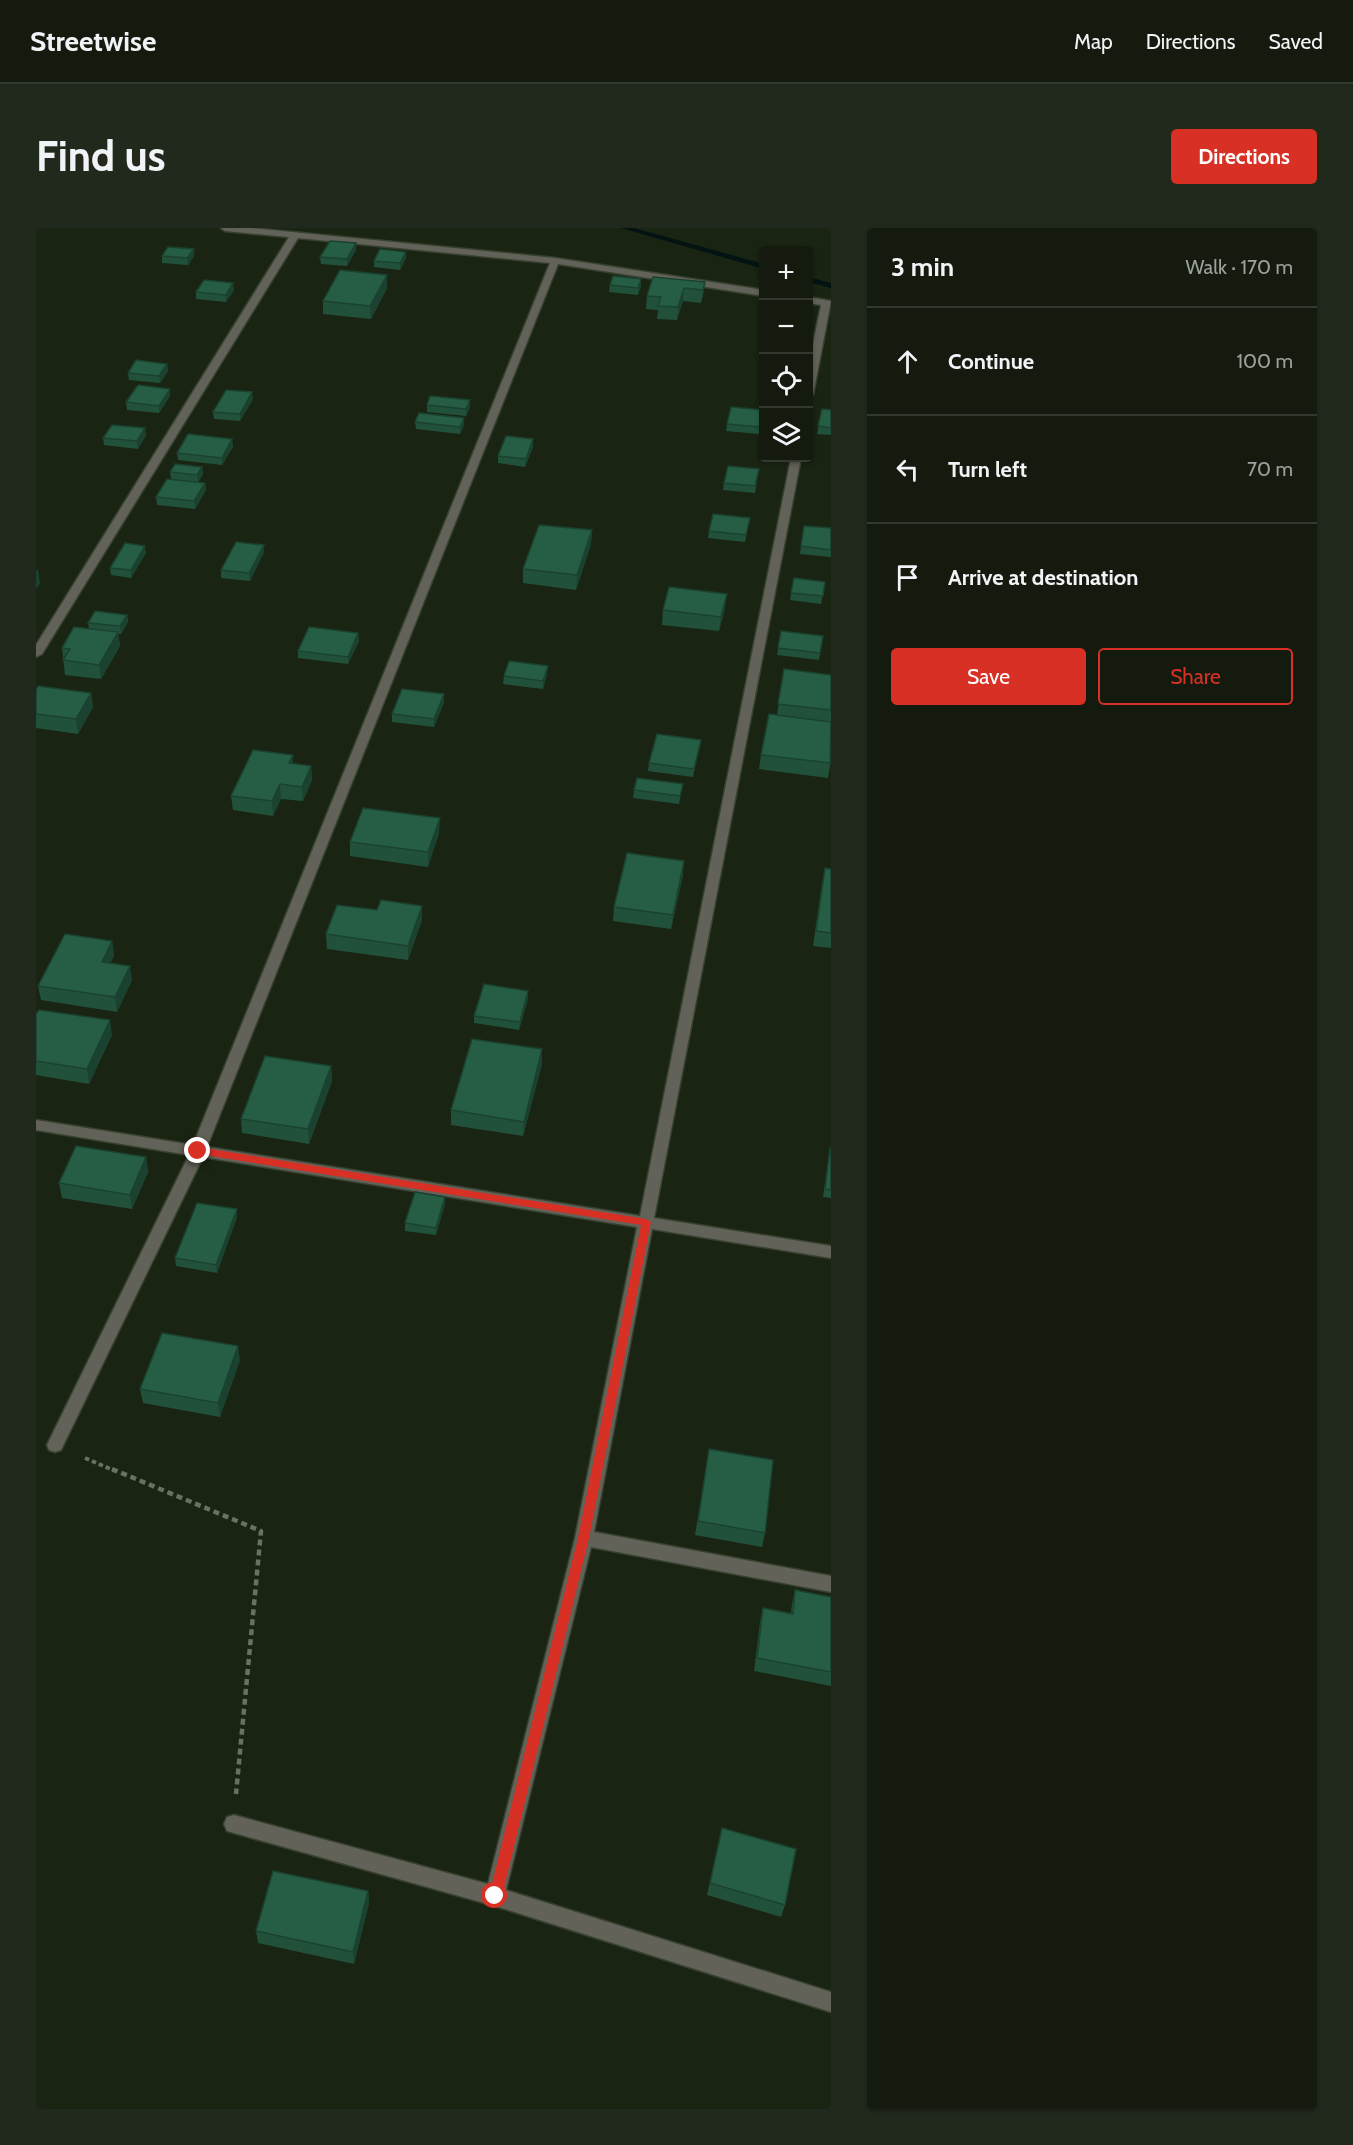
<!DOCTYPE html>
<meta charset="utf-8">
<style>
:root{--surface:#141b0e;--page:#21281c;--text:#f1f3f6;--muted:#9da19e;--line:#33392e;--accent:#d93025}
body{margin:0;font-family:Cabin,sans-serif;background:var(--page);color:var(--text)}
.controls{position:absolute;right:18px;top:18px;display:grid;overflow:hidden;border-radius:6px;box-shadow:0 2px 4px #0004}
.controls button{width:54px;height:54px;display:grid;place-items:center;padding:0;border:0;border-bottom:2px solid var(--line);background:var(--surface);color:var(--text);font:30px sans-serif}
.stop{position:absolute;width:18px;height:18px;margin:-14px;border:4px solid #d93025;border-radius:50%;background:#fff}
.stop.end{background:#d93025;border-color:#fff;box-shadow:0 2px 6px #0008}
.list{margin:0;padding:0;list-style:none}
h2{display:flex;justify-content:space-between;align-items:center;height:78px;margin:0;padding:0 24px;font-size:26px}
h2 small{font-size:20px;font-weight:400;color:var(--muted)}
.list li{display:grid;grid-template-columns:39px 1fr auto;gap:18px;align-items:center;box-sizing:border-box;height:108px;padding:0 24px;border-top:2px solid var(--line)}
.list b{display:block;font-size:22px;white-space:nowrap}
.list em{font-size:20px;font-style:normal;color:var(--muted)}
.actions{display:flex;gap:12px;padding:18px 24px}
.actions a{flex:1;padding:14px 0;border:2px solid var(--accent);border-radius:6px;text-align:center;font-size:21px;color:var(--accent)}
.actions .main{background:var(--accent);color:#fff}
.icon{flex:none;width:33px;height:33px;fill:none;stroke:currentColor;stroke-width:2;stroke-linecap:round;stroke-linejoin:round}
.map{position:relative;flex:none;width:795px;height:1881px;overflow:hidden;border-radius:6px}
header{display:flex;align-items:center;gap:36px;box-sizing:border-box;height:84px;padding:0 30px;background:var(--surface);border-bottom:2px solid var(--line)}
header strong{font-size:28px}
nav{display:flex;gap:33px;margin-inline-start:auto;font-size:21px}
.intro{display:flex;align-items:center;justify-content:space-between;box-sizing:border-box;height:144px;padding:0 36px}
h1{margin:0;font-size:42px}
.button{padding:15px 27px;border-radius:6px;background:var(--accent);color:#fff;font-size:21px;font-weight:700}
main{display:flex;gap:36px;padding:0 36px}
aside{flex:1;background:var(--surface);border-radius:6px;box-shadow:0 2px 4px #0004}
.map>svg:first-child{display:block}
</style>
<header>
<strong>Streetwise</strong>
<nav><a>Map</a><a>Directions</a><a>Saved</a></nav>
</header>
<div class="intro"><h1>Find us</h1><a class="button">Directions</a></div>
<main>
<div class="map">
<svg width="795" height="1881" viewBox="0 0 795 1881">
<rect width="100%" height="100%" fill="#1a2412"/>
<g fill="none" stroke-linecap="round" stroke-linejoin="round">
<path fill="#021312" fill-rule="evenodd" d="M585 0H598L728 36V41Z
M772 49 795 55V60L772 54Z"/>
<g stroke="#374130" stroke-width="3">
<path id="minor" d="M185 0H215L519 30 728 62V68L522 36 171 919 604 988 755 230H765L618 990 795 1018V1030L616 1001 558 1304 795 1348V1364L555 1319 470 1662 795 1764V1784L459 1678 198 1605 191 1603 188 1596 191 1589 198 1587 452 1656 539 1310 601 999 167 929 25 1222 19 1224 13 1222 11 1217 153 927 0 902V892L157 917 514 35 262 10 6 426 0 429V417L253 9 189 3Z
M772 69 795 73 777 167 772 170V140L785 77 772 75Z"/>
</g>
<path stroke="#687162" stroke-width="4" stroke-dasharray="4.5 3" stroke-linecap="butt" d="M49 1230 79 1243"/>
<path stroke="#687162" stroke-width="4.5" stroke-dasharray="6 4" stroke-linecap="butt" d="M76 1241 225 1303 200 1566"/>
<use href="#minor" fill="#636258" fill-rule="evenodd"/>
</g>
<path fill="#21513b" d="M320 22 311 38 285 36 284 29Z
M370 24V30L364 42 338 39V33Z
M126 28H158L152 37 126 35Z
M669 54 667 67 665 75 647 73 641 92 621 91 622 82 610 81 611 68Z
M574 57 605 58 602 67 573 64Z
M351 60 335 91 287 86V73Z
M198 62 190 74 160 71V64Z
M131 136 132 143 124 155 93 152 92 145Z
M134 161V168L123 185 91 182 90 174Z
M217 171 204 193 178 191 177 184Z
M391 177 434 179 430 188 391 184Z
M786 181 795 182V207L781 206Z
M727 189 723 206 690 203 691 196Z
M379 194 428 197 424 206 380 201Z
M110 207 102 221 68 217 67 210Z
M196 211 197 219 186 237 142 232 141 225Z
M497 219 489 239 462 235V228Z
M166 239 167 246 162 254 169 255 170 262 159 281 121 277 120 269 135 251 134 244Z
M723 241 719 265 687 262 688 255Z
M714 290 709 314 672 310 673 303Z
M768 298 795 300V329L764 326Z
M556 302 555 316 540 362 487 355V341Z
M228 324 214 353 185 350V342Z
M110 325 95 350 75 347 74 340Z
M758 350 789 354 785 376 754 372Z
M689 380 683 403 626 397 627 382Z
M91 387 92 394 85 406H82L84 418 65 451 29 447 26 420 53 400 52 395Z
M745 403 787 408 783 432 741 427Z
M322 405 323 413 312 436 262 430V423Z
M748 441 795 447V532L792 550 723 541 725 527 741 487Z
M511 446 507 461 467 456 468 448Z
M0 462 55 465 57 479 42 506 0 500Z
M408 474 398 499 356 494V486Z
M665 512 657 549 612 543 613 535Z
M257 527V535L275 538 276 552 267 573 245 571 237 588 197 582 195 568Z
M647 556 643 576 597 570 598 562Z
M403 605 392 639 314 628V614Z
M795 641V720L777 718 786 655Z
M647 647 635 701 577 693 578 679Z
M386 692 372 732 291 721 290 706Z
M76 713 78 728 74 735 96 752 81 784 5 772 2 758Z
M492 771 483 802 438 795V788Z
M0 786 76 807 53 856 0 847Z
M506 821V836L487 908 415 897V882Z
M295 838 296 853 273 916 206 905 205 891Z
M794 920H795V970L787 969Z
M110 929 112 944 96 981 26 970 23 955Z
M409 976 400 1007 369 1003V995Z
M201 981V989L181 1045 140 1038 139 1030Z
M204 1132 184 1189 107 1175 104 1161Z
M673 1221 729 1305 726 1319 659 1307Z
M759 1362 795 1369V1458L718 1443 724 1394 727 1380 755 1385 756 1376Z
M686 1600 749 1677 745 1689 671 1667Z
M332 1663 333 1675 318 1736 222 1715 220 1703Z"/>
<path fill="#1b4230" d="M320 15V22L311 38V31Z
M158 21V28L152 37 151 30Z
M370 24V30L364 42V35Z
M351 47V60L335 91 334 78Z
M605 51V58L602 67V60Z
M669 54 667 67 665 75 667 62Z
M197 55 198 62 190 74V67Z
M648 60 647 73 641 92 642 79Z
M131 136 132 143 124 155 123 148Z
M134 161V168L123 185V178Z
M216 164 217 171 204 193V186Z
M434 172V179L430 188V181Z
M428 190V197L424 206V199Z
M109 200 110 207 102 221 101 213Z
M196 211 197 219 186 237V230Z
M497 211V219L489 239 490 231Z
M166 239 167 246 162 255 161 247Z
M169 255 170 262 159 281 158 273Z
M556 302 555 316 540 362 541 347Z
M228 317V324L214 353 213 345Z
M109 318 110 325 95 350V342Z
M2 341 4 355 0 361V343Z
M691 366 689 380 683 403 685 389Z
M91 387 92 394 85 406 84 398Z
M82 404 84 418 65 451 63 437Z
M322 405 323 413 312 436V429Z
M512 438 511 446 507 461V453Z
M55 465 57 479 42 506 40 491Z
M408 466V474L398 499V491Z
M665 512 664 519 657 549 658 541Z
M257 527V541L253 535Z
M275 538 276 552 267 573 266 559Z
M244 556 245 571 237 588 236 573Z
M404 590 403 605 392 639V624Z
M648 633 647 647 635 701 637 687Z
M386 678V692L372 732V718Z
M76 713 78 728 68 748 66 734Z
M94 738 96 752 81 784 79 769Z
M492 763V771L483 802 484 794Z
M74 792 76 807 53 856 51 841Z
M506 821V836L487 908 488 894Z
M295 838 296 853 273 916 272 901Z
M110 929 112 944 96 981 94 967Z
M409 969V976L400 1007V1000Z
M201 981V989L181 1045 180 1037Z
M202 1118 204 1132 184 1189 182 1175Z
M332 1663 333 1675 318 1736 317 1724Z"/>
<path fill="#265e45" stroke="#1b4230" stroke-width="1.5" d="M294 13 320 15 311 31 284 29Z
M132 19 158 21 151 30 126 28Z
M344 21 370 24 364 35 338 33Z
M304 42 351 47 334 78 287 73Z
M577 48 605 51 602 60 574 57Z
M617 49 669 54 667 62 648 60 642 79 622 78 625 69 611 68Z
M168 52 197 55 190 67 160 64Z
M100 132 131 136 123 148 92 145Z
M102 157 134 161 123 178 90 174Z
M190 162 216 164 204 186 177 184Z
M394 168 434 172 430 181 391 177Z
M695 179 728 182 724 199 691 196Z
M786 181 795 182V200L782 198Z
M383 185 428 190 424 199 379 194Z
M76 197 109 200 101 213 67 210Z
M152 206 196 211 186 230 141 225Z
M470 208 497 211 490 231 462 228Z
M139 236 166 239 161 247 134 244Z
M692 238 723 241 719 258 688 255Z
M131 251 169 255 158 273 120 269Z
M677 286 714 290 710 307 673 303Z
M503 297 556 302 541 347 487 341Z
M768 298 795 300V322L765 318Z
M200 314 228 317 213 345 185 342Z
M89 315 109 318 95 342 74 340Z
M758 350 789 354 787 368 755 365Z
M633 359 691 366 685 389 627 382Z
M59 383 91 387 84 398 52 395Z
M38 399 82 404 63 437 27 432 34 421 26 420Z
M273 399 322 405 312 429 262 423Z
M745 403 787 408 784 425 742 420Z
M473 433 512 438 507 453 468 448Z
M748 441 795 447V482L742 476Z
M2 458 55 465 40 491 0 486V462Z
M366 461 408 466 398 491 356 486Z
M733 486 795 494 794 535 725 527Z
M621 506 665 512 658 541 613 535Z
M217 522 257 527 253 535 275 538 266 559 244 556 236 573 195 568Z
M601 550 647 556 644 568 598 562Z
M327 580 404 590 392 624 314 614Z
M591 625 648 633 637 687 578 679Z
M789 640 795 641V705L780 703Z
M345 672 386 678 372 718 290 706 301 677 341 682Z
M29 706 76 713 66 734 94 738 79 769 2 758Z
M448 756 492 763 484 794 438 788Z
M3 782 74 792 51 841 0 833V786Z
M436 811 506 821 488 894 415 882Z
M229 828 295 838 272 901 205 891Z
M40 918 110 929 94 967 23 955Z
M794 920H795V962L789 961Z
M379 964 409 969 400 1000 369 995Z
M161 975 201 981 180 1037 139 1030Z
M126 1105 202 1118 182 1175 104 1161Z
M673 1221 737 1232 729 1305 662 1293Z
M759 1362 795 1369V1444L721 1430 727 1380 757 1386Z
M686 1600 760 1621 749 1677 674 1655Z
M237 1643 332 1663 317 1724 220 1703Z"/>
<path fill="#d93025" d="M162 919 610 991 615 994 553 1310 466 1668 464 1673 459 1674 455 1673 453 1668 542 1310 605 997 162 926 158 923Z"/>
</svg>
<div class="controls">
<button>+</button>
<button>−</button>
<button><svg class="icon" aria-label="locate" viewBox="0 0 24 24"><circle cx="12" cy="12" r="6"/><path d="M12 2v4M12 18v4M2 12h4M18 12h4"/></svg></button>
<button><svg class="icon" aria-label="layers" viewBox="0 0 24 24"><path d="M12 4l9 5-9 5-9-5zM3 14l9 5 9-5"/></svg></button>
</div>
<div class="stop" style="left:459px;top:1668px"></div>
<div class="stop end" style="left:162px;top:923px"></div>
</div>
<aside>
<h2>3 min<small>Walk · 170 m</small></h2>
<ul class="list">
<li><svg class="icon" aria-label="ahead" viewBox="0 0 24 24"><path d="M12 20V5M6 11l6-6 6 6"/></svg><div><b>Continue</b></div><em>100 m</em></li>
<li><svg class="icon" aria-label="left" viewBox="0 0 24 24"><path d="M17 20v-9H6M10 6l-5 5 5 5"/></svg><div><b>Turn left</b></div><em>70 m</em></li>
<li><svg class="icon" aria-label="arrive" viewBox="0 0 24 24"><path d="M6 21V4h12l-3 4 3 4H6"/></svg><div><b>Arrive at destination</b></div></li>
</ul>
<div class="actions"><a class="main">Save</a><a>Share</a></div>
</aside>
</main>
